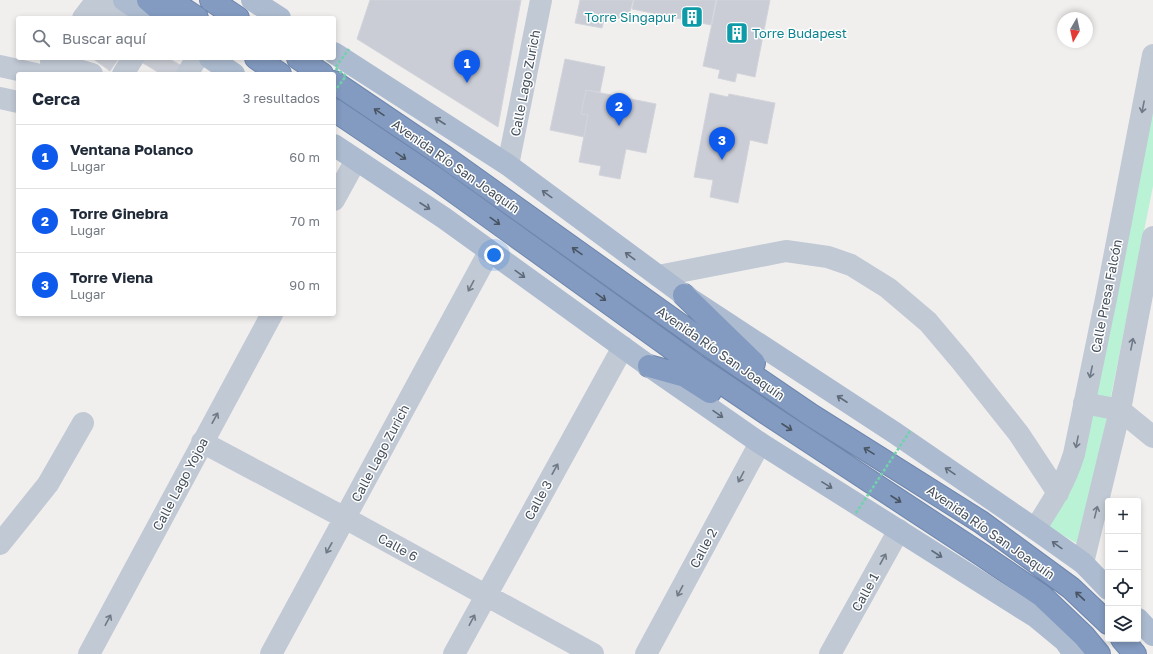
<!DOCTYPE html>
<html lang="es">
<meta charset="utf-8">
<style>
:root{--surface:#fff;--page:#f6f6f7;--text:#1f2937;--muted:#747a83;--line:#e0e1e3;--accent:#0e5aec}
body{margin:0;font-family:"Golos Text",sans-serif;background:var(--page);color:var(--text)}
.controls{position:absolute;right:12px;bottom:12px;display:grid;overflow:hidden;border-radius:4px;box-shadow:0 2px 6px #0003}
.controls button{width:36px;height:36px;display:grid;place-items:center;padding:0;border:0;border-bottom:1px solid var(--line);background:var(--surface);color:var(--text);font:20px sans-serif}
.compass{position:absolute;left:1057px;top:12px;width:36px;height:36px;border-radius:50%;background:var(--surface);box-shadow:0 2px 6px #0003;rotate:189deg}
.you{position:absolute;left:494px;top:255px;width:14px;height:14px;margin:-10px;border:3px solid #fff;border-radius:50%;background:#1a73e8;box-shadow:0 0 0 6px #1a73e833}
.badge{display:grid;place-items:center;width:26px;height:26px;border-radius:50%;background:var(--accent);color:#fff;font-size:13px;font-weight:700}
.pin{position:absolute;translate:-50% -33px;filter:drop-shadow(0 1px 2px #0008)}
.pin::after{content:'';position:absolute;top:21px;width:14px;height:12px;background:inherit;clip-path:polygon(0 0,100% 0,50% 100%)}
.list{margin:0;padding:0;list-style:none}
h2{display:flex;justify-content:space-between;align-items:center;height:52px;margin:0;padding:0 16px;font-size:17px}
h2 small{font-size:13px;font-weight:400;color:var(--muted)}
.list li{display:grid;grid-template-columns:26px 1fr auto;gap:12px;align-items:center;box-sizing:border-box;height:64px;padding:0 16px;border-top:1px solid var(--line)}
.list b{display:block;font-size:15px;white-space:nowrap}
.list p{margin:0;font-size:13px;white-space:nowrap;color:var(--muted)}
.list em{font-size:13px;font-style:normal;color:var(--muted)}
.icon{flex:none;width:22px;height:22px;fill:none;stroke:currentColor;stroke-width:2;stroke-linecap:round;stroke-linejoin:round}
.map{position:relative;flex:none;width:1153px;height:654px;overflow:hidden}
.search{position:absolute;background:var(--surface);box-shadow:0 2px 6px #0003;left:16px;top:16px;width:320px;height:44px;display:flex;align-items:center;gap:10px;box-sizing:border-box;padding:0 14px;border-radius:4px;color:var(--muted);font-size:15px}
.panel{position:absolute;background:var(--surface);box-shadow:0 2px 6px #0003;left:16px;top:72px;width:320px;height:244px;border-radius:4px}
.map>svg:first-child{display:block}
</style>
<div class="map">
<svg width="1153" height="654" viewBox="0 0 1153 654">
<rect width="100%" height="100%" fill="#f1efee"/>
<path fill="#baf2d5" d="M1153 62V186L1081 546 1043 523 1080 467Z"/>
<path fill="#cacdd5" stroke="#d2d4db" d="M370 0H521L498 127 357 39Z
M580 0H633L628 20 605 16 602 28 575 23Z
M634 0H716L711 25 632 9Z
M717 0H770L755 77 737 73 735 82 718 78 720 70 703 66Z
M92 58H119L110 71Z
M139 58H168L182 66 177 74H161L138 60Z
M565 59 605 67 600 92 586 90 581 114 588 115 584 137 550 130Z
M586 90 656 104 646 153 626 149 620 179 599 175 601 166 579 162 588 115 581 114Z
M710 93 728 97 729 94 775 103 767 144 750 140 738 203 710 197 713 180 694 177Z"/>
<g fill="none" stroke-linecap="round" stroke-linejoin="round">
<g stroke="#6e86ad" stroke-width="24">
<path id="highway" d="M148 0 169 18
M170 0 197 18
M211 0 238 18
M256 58 280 74
M298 58 322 74
M334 82 445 157 707 344 811 415 981 522 1071 588 1108 623
M334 110 438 180 695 365 766 413 982 555 1042 596 1084 636 1099 654
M684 295 754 363
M649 366 685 376 710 392
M1122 639 1135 654"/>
</g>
<path stroke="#c1c9d5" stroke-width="22" d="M95 2 122 18
M83 18 97 0
M51 62 92 74
M0 66 36 74
M123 74 133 58
M187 74 197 58
M0 98 18 102
M508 165 541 0
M334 200 356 160
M658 276 786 251 828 257 851 265 888 288 928 322 961 361 1019 434 1058 493
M1084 403 1120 410 1153 437
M202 442 345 518 593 654
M1035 529C1052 503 1065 483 1074 454L1107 294 1153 55
M0 544 48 484 83 423
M1083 563 1120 410 1153 237
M89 654 272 314
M271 654 489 252
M454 654 623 347
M646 654 760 443
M830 654 899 530"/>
<path stroke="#acbbcf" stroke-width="22" d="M124 0 151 18
M252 0 280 18
M334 53 508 165 684 295 895 433 1035 529 1083 563 1108 589
M210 58 234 74
M334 145 444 218 649 366 760 443 1036 617 1065 641 1074 654
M1138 619 1153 635"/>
<use href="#highway" stroke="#839bc1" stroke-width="22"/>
<path stroke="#70d2ab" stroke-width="2.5" stroke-dasharray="3 2" stroke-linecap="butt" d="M334 92 346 76 335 68 349 49
M856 513 910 431"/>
</g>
<defs><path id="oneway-shaft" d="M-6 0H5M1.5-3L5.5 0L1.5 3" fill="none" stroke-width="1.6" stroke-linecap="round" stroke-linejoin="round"/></defs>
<g stroke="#707a87">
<use href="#oneway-shaft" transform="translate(1143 107) rotate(101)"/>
<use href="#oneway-shaft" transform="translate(471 286) rotate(118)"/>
<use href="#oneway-shaft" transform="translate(1132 344) rotate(-79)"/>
<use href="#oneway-shaft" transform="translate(1091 372) rotate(102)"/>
<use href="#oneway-shaft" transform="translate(215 418) rotate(-61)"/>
<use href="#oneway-shaft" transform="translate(1077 442) rotate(101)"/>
<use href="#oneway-shaft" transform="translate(555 469) rotate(-61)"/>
<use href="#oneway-shaft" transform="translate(741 477) rotate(118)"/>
<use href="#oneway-shaft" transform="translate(1096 512) rotate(-76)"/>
<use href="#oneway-shaft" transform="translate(329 548) rotate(119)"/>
<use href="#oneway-shaft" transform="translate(883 559) rotate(-61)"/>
<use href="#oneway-shaft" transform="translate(680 591) rotate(118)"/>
<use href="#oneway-shaft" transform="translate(108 620) rotate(-62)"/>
<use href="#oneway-shaft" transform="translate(472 620) rotate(-62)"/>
</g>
<g stroke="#485462">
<use href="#oneway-shaft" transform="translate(379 112) rotate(-146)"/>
<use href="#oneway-shaft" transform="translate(401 156) rotate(34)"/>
<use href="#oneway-shaft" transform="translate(495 221) rotate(36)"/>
<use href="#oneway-shaft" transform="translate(577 251) rotate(-145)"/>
<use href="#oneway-shaft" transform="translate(601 297) rotate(36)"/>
<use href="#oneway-shaft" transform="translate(787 427) rotate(33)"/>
<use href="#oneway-shaft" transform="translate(869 451) rotate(-148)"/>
<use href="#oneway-shaft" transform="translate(896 499) rotate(33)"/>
<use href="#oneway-shaft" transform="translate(1080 596) rotate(-137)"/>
</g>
<g stroke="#5f6b7a">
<use href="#oneway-shaft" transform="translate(440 121) rotate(-147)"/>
<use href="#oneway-shaft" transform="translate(547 194) rotate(-144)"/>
<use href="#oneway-shaft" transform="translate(425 206) rotate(33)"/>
<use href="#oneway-shaft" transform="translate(630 256) rotate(-143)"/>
<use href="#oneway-shaft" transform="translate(520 274) rotate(36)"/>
<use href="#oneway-shaft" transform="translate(842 399) rotate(-147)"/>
<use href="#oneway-shaft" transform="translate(718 414) rotate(35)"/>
<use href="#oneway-shaft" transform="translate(950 471) rotate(-146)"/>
<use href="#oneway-shaft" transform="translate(827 485) rotate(32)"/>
<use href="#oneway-shaft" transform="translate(1057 545) rotate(-144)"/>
<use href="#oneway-shaft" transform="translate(937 554) rotate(33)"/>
</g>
<defs>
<g id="building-square" transform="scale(1.15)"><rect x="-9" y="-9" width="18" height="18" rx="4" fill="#0f9aa8" stroke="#fff"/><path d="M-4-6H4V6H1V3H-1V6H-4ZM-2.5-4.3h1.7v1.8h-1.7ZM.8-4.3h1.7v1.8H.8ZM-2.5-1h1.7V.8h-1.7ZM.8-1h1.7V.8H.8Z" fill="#fff"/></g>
</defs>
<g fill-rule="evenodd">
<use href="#building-square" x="692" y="17"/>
<use href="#building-square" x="737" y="33"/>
</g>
<g text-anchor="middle" stroke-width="3" stroke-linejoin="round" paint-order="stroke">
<g font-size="13" fill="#0d838f" stroke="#fff" text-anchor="end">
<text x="676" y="22">Torre Singapur</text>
<text x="752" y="38" text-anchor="start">Torre Budapest</text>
</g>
<g font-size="13" fill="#45505d" stroke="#fff">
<text transform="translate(525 83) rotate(-79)" y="5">Calle Lago Zurich</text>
<text transform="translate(456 166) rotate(35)" y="5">Avenida Río San Joaquín</text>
<text transform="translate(1106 296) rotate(-79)" y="5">Calle Presa Falcón</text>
<text transform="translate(721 353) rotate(35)" y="5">Avenida Río San Joaquín</text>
<text transform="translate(380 453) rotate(-62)" y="5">Calle Lago Zurich</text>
<text transform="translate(180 484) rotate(-62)" y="5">Calle Lago Yojoa</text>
<text transform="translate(538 500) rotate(-61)" y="5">Calle 3</text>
<text transform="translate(991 532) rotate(35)" y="5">Avenida Río San Joaquín</text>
<text transform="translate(398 547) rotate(29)" y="5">Calle 6</text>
<text transform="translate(703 548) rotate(-62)" y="5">Calle 2</text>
<text transform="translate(865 592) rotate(-61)" y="5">Calle 1</text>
</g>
</g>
</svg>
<div class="controls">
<button>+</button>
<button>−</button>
<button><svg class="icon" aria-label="locate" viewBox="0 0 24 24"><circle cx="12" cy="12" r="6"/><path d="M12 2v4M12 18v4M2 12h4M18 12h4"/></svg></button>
<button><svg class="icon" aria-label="layers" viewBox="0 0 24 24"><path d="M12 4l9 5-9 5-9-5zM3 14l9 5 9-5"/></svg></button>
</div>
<svg class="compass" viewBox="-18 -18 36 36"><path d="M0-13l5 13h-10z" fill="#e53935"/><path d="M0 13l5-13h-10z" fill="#747a83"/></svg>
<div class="you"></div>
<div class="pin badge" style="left:467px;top:83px">1</div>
<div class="pin badge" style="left:619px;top:126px">2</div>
<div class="pin badge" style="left:722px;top:160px">3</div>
<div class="search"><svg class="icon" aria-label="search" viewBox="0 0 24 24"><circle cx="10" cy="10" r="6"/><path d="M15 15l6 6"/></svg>Buscar aquí</div>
<section class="panel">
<h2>Cerca<small>3 resultados</small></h2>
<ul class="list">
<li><span class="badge">1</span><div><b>Ventana Polanco</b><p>Lugar</p></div><em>60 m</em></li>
<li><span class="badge">2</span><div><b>Torre Ginebra</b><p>Lugar</p></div><em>70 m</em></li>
<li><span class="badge">3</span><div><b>Torre Viena</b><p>Lugar</p></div><em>90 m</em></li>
</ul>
</section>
</div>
